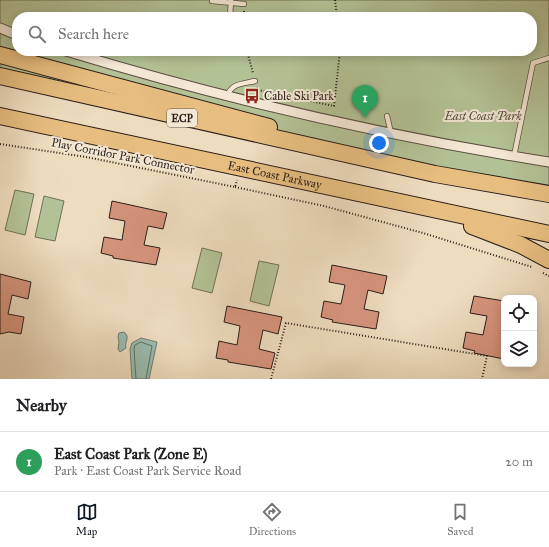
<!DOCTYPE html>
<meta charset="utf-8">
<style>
:root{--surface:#fff;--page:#f2f2f2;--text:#202124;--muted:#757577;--line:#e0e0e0;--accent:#111827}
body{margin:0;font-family:"IM FELL Great Primer",serif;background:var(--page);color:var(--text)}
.controls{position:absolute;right:12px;bottom:12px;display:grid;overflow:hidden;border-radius:8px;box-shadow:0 2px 10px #0003}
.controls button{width:36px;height:36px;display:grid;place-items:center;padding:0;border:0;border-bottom:1px solid var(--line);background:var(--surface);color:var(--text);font:20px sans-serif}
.you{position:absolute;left:379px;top:143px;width:14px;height:14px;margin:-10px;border:3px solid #fff;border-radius:50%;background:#1a73e8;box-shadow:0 0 0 6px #1a73e833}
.badge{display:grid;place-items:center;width:26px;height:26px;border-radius:50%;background:var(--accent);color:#fff;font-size:13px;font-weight:700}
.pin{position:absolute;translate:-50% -33px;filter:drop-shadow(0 1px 2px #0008)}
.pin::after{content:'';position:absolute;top:21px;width:14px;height:12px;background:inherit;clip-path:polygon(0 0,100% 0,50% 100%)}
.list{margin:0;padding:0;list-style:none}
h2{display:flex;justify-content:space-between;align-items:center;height:52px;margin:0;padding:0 16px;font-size:17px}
h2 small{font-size:13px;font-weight:400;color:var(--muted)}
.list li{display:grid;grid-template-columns:26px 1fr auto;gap:12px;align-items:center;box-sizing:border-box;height:60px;padding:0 16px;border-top:1px solid var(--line)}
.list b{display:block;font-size:15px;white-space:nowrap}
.list p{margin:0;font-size:13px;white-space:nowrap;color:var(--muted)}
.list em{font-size:13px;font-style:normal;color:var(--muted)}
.icon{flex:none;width:22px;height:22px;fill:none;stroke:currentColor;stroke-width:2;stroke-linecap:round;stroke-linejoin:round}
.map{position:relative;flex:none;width:549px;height:379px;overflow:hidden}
.search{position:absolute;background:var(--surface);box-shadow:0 2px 10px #0003;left:12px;right:12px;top:12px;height:44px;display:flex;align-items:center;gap:10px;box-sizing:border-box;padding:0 14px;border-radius:16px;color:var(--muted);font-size:15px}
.sheet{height:112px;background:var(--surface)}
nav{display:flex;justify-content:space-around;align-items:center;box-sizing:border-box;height:56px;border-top:1px solid var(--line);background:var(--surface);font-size:11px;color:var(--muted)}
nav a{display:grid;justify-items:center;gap:2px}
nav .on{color:var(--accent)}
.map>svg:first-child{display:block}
</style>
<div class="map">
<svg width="549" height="379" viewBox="0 0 549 379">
<rect width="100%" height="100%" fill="#eedcbf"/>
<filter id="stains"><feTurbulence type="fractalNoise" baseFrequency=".005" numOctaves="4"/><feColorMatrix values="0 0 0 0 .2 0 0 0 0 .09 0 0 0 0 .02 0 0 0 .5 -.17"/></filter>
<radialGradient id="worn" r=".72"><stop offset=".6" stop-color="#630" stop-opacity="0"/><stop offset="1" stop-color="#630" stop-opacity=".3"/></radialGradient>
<path fill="#b3c296" stroke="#6e7058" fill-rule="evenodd" d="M0 0H549V194L0 77ZM17 17H532V51H17Z
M15 190 34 194 25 235 5 230Z
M44 196 64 201 55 241 35 237Z
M202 248 222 253 212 293 192 288Z
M259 261 279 265 269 306 250 301Z"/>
<path fill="#99bcb0" stroke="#6d7d74" d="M124 332C131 338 124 341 126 348L120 352 118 349 119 342 118 337 119 333Z
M141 338 157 342 149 379H132L130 349 132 343Z"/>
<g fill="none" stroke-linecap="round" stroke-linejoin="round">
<path stroke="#626d64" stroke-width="1" d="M136 379 134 349 135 345 141 342 152 346 146 379"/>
</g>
<path fill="#d6947d" stroke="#2a1e19" d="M112 201 167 213 163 229 148 226 144 245 160 248 156 265 113 258V256L101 253 104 237 122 240 125 221 109 218Z
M332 265 387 276 383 294 368 290 364 309 379 312 376 329 332 322 333 320 321 317 324 301 341 304 345 285 329 282Z
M0 274 31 282 28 299 12 295 8 314 24 317 21 334 9 332 0 334Z
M474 296 504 301V359L474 353 475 351 463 348 466 332 483 335 487 316 470 313Z
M227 306 282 317 278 334 263 330 259 349 275 353 271 369 228 362V360L216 358 219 341 237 345 240 326 224 322Z"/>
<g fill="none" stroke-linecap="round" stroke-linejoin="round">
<g stroke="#5b4e42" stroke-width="6">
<path id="service" d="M212 1 244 4
M230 16 231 1
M227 97C231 83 242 84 255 81
M387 116 391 133
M514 156 533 63 549 58"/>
</g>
<g stroke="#5b4e42" stroke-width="11">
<path id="minor" d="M0 28 17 35
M66 51C224 99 386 136 549 162"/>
</g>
<g stroke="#2a1e19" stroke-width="18">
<g id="motorway">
<path d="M0 55 269 127"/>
<path d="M0 76 435 174 549 194"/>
<path id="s1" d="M0 116 549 234"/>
<path d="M472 226 521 245 549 260"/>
</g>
</g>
<path stroke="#2a1e19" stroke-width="2" stroke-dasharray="1 2" stroke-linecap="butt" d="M335 0 337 17
M244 11V17
M247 51 253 73
M257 87 258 90 287 96 286 101
M287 96 334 106 340 51
M0 144 86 157 235 187 237 180
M235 187 324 206 423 233 532 267
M543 273 549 276
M271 379 286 323 487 356 482 379"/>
<use href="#service" stroke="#f4e8d5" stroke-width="4.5"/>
<use href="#minor" stroke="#f4e8d5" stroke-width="9"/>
<use href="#motorway" stroke="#e7be80" stroke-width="16"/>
</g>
<defs>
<g id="bus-bare" transform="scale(1.2)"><path d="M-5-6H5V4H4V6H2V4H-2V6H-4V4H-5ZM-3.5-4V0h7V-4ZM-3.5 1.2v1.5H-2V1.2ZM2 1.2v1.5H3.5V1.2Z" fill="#8f2418" stroke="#f4e8d5" stroke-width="2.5" paint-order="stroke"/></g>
</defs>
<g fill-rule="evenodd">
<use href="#bus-bare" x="252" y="96"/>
</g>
<g text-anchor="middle" stroke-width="4" stroke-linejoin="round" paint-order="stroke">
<rect fill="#f4e8d5" stroke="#675b51" stroke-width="1" x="167" y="109" width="30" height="18" rx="3"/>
<g font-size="11" font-weight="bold" fill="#2a1e19">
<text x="182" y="122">ECP</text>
</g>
<g font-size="12" fill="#2a1e19" stroke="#f4e8d5" text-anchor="start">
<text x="264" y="100">Cable Ski Park</text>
</g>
<g font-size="12" font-style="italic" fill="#534f3e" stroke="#f4e8d5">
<text x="483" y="120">East Coast Park</text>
</g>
<g font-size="12" fill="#2a1e19" stroke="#f4e8d5">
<text transform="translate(123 156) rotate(11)" y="4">Play Corridor Park Connector</text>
<text dy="4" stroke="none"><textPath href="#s1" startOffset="281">East Coast Parkway</textPath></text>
</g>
</g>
<rect width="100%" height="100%" filter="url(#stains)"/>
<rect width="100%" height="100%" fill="url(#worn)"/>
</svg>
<div class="controls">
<button><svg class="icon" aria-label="locate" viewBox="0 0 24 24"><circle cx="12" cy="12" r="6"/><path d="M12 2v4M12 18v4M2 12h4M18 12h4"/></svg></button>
<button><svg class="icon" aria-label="layers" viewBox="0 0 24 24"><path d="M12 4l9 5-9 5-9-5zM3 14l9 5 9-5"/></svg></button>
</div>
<div class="you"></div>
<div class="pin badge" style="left:365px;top:118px;background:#2e9e5b">1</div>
<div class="search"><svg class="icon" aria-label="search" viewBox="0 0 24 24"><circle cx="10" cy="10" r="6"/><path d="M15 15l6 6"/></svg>Search here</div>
</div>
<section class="sheet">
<h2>Nearby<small></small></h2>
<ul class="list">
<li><span class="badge" style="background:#2e9e5b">1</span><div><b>East Coast Park (Zone E)</b><p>Park · East Coast Park Service Road</p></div><em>20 m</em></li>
</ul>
</section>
<nav>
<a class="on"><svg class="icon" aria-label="map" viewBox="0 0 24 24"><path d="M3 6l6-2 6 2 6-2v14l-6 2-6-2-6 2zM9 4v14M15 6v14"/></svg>Map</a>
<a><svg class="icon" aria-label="directions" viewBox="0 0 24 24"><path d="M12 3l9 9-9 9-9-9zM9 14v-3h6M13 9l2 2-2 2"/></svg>Directions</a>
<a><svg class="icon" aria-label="saved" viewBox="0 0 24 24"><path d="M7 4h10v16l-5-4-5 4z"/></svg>Saved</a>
</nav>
